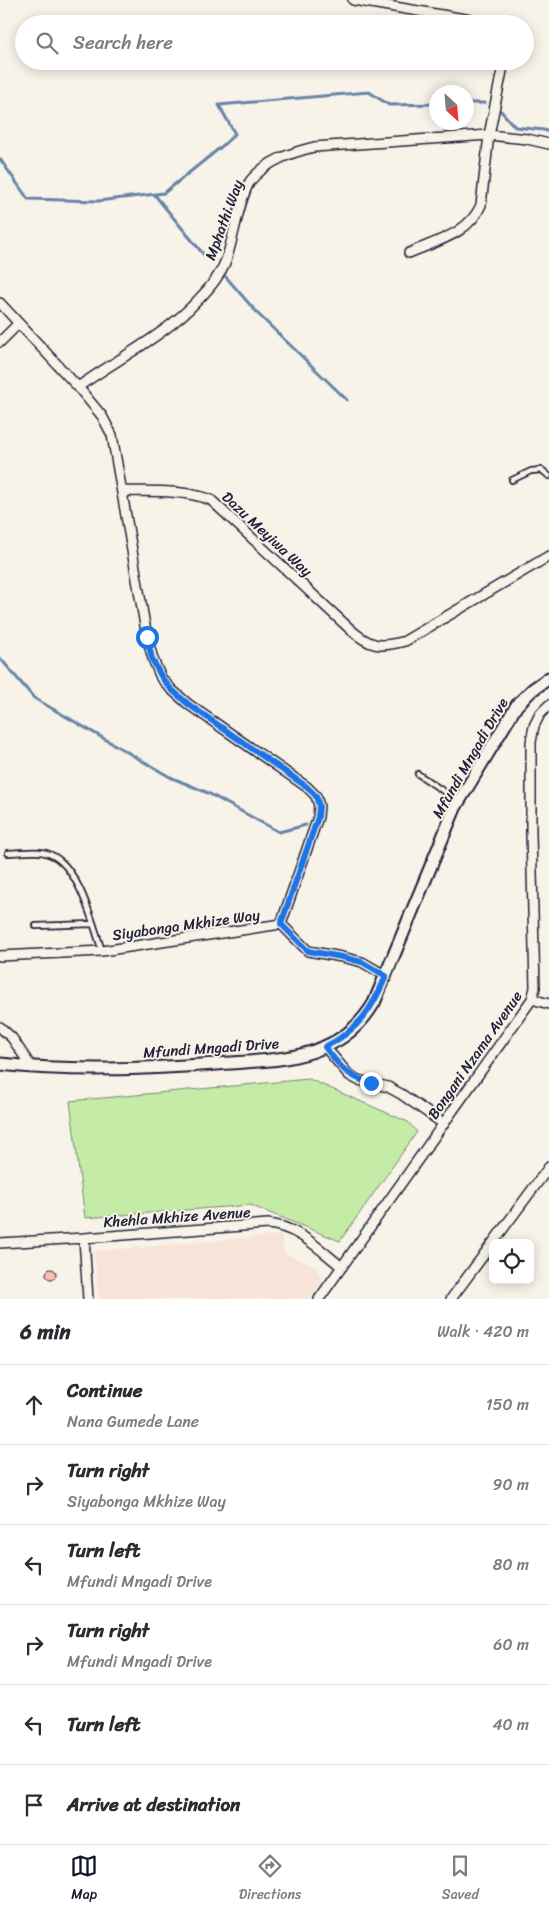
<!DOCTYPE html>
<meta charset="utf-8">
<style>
:root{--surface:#fff;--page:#f7f7f7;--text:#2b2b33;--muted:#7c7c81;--line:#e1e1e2;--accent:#111827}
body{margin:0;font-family:Sriracha,sans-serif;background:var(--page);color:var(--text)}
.controls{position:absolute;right:15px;bottom:15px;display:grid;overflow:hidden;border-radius:8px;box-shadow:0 2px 12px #0003}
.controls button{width:45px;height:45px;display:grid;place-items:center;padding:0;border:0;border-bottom:1px solid var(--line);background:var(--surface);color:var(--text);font:25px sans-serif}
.compass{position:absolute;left:429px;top:85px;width:45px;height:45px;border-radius:50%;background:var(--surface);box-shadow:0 2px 12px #0003;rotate:154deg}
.stop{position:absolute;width:15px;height:15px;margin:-11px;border:4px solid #1a73e8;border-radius:50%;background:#fff}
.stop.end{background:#1a73e8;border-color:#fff;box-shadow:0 1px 5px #0008}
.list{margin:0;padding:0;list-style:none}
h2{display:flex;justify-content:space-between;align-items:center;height:65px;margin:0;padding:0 20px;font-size:21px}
h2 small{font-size:16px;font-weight:400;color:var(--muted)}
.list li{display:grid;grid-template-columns:32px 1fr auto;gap:15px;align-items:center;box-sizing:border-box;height:80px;padding:0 20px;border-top:1px solid var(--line)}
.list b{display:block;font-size:19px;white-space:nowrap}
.list p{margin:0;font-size:16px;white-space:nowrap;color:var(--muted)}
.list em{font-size:16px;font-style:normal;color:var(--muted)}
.icon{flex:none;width:28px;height:28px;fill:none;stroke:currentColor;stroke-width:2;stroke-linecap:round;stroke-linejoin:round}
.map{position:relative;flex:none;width:549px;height:1299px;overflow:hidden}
.search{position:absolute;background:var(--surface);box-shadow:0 2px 12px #0003;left:15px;right:15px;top:15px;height:55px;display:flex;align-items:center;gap:12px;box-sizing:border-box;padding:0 18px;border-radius:28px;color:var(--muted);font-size:19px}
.sheet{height:545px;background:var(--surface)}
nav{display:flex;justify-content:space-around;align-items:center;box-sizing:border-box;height:70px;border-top:1px solid var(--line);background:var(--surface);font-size:14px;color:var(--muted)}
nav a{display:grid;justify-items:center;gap:2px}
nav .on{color:var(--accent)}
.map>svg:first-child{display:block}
</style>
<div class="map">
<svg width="549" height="1299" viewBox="0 0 549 1299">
<rect width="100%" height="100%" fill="#f7f3e8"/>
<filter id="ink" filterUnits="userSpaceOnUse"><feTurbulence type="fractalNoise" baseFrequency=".02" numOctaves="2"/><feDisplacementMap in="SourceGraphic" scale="10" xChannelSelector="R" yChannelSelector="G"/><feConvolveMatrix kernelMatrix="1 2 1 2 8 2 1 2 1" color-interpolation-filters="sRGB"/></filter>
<g filter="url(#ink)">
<path fill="#f8e3d8" d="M281 1235 285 1254 316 1266 322 1282 309 1299H99L94 1251Z"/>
<path fill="#c4eca7" stroke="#738771" d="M309 1079 408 1122 417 1132 340 1241 250 1205 85 1218 70 1101Z"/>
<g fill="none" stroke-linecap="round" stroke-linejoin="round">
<path stroke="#6783a7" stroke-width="3" d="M466 103H485
M501 111 515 127 544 130 549 132
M0 159 28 199 98 201 164 193 221 147 235 134 219 105 369 92 389 105 436 104
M154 194 204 255
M226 277 258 314 347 400
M0 658 34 698 170 777 208 793 279 832 306 825"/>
</g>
<path fill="#f9bfb2" stroke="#22223b" d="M46 1274a5 5 0 1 1 10 0a5 5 0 1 1-10 0Z"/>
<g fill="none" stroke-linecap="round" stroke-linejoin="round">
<g stroke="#22223b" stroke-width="8">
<path id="service" d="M512 480 531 471 542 470 549 476
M418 774 458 801
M8 853C20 853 34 850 46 853 78 861 93 924 102 951
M36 926 92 924"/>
</g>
<g stroke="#22223b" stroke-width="12">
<path id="minor" d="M353 0 477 21 484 24
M409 253C436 241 469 234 481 205L489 135 504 61
M0 303 78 387 102 416 112 435 147 637 153 659 161 678 171 689 188 704 307 787 316 796 319 806 318 817 281 924
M0 342 18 324
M78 387C117 359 166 335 198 300 209 289 221 274 226 260 233 241 240 194 251 180 267 161 290 153 314 147L489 135 527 139 549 144
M122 491C151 492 184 489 211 500L350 629C370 647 380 648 405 641L549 556
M281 924 308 951 342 957 362 962 386 976
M0 956 102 951 281 924
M532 999 549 1004
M0 1027 12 1038 32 1068
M325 1047 349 1075 358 1080 388 1087 401 1094 444 1124
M84 1238 88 1299
M0 1243 84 1238 268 1224C299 1227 319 1249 342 1267
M319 1299 532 999 535 988 531 833V742L534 726 540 714 549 705
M451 1299 549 1167"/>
</g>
<g stroke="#22223b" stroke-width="15">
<path id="tertiary" d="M0 1064C73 1072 143 1069 216 1064 251 1061 291 1062 324 1047 346 1038 362 1023 374 1003L455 808 517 705 532 690 549 678"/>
</g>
<use href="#service" stroke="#f7f3e8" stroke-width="4.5"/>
<use href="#minor" stroke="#f7f3e8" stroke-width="9"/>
<use href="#tertiary" stroke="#f7f3e8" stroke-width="11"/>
</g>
</g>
<g fill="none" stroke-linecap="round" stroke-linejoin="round" filter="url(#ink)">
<path stroke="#1a73e8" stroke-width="6" d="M147 637 152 659 162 678 171 689 188 704 307 787 316 796 319 806 318 817 281 924 308 951 342 957 362 962 386 976C372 1010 358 1030 325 1047 339 1066 348 1077 371 1083"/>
</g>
<g text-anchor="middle" stroke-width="4" stroke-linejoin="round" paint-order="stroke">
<g font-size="15" fill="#22223b" stroke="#f7f3e8">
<text transform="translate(224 220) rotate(-70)" y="5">Mphathi Way</text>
<text transform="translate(267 534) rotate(43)" y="5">Dazu Meyiwa Way</text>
<text transform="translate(470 758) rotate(-60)" y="5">Mfundi Mngadi Drive</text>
<text transform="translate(186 925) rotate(-8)" y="5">Siyabonga Mkhize Way</text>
<text transform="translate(211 1048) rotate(-4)" y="5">Mfundi Mngadi Drive</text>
<text transform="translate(475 1055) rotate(-55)" y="5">Bongani Nzama Avenue</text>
<text transform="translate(177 1217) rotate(-4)" y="5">Khehla Mkhize Avenue</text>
</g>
</g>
</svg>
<div class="controls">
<button><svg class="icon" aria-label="locate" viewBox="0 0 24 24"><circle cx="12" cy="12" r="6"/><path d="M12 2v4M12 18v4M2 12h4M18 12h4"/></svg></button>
</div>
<svg class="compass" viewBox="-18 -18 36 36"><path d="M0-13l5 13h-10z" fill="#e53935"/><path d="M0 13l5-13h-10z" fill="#7c7c81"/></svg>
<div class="stop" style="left:147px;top:637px"></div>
<div class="stop end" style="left:371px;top:1083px"></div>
<div class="search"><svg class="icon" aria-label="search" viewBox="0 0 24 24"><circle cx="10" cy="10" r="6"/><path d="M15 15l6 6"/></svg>Search here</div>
</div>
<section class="sheet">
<h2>6 min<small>Walk · 420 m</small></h2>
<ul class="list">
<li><svg class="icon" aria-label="ahead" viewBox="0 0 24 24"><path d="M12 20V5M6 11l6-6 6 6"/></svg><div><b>Continue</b><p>Nana Gumede Lane</p></div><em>150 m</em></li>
<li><svg class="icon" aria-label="right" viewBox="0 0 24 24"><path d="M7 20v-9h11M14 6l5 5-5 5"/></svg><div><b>Turn right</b><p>Siyabonga Mkhize Way</p></div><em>90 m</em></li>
<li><svg class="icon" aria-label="left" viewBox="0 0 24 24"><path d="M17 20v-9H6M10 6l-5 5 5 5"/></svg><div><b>Turn left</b><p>Mfundi Mngadi Drive</p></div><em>80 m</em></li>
<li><svg class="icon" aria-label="right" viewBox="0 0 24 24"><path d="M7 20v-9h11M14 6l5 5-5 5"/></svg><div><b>Turn right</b><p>Mfundi Mngadi Drive</p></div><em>60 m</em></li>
<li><svg class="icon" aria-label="left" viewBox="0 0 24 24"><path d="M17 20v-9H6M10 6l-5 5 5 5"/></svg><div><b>Turn left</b></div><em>40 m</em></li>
<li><svg class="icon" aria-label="arrive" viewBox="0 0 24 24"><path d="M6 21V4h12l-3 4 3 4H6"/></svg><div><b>Arrive at destination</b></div></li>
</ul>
</section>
<nav>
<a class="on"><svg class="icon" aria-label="map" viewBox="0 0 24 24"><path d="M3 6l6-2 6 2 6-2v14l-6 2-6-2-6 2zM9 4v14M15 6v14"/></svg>Map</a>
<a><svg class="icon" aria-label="directions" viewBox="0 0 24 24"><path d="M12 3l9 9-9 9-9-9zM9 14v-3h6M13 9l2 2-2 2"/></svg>Directions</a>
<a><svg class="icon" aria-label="saved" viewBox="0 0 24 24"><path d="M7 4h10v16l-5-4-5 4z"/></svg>Saved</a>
</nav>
